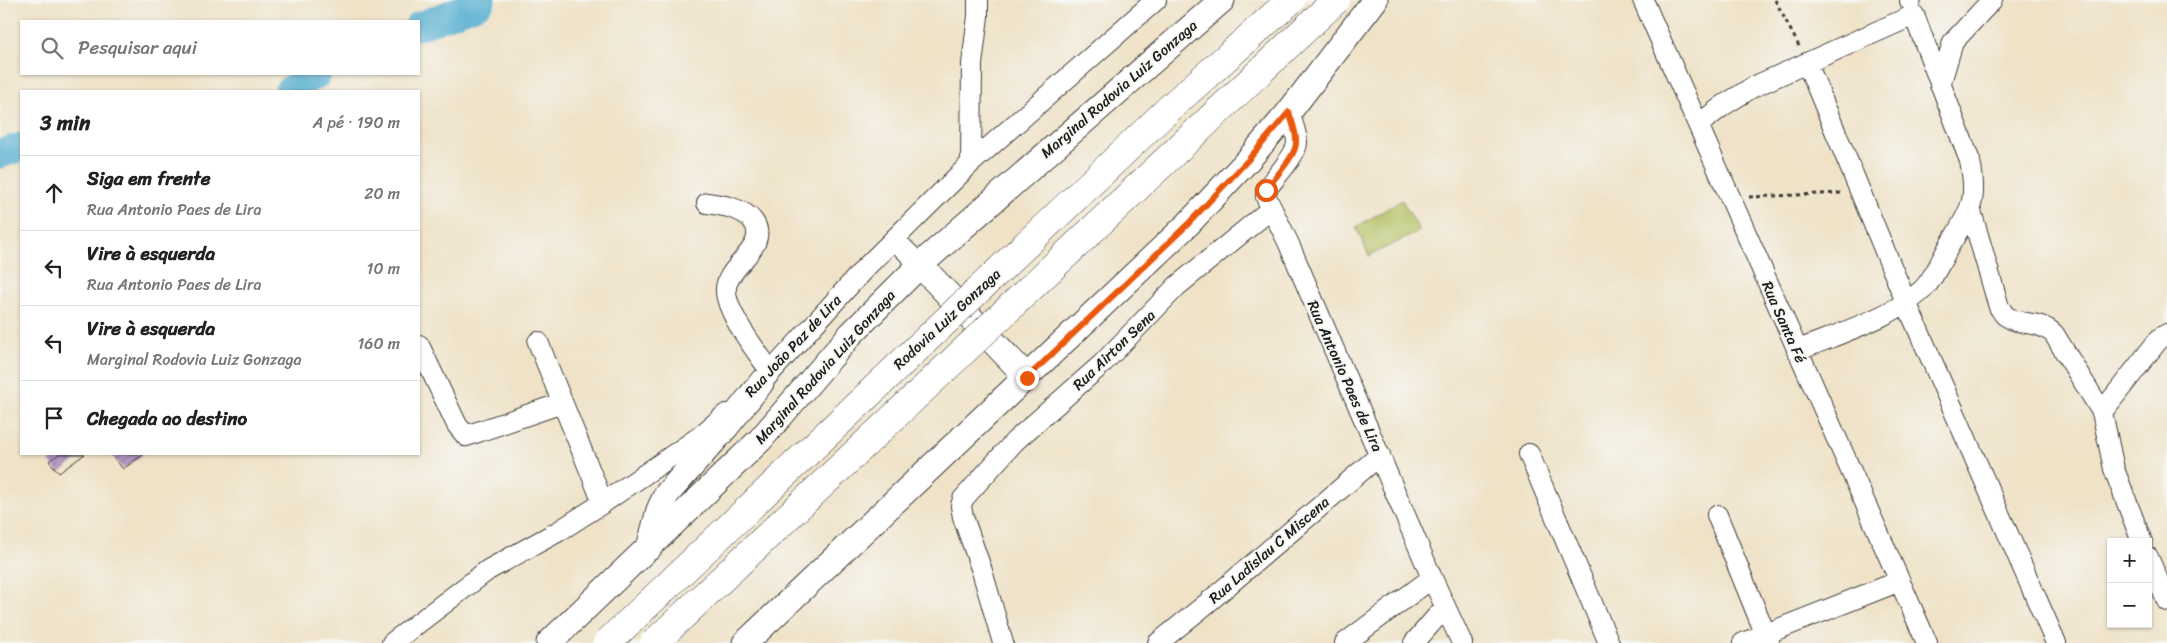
<!DOCTYPE html>
<html lang="pt">
<meta charset="utf-8">
<style>
:root{--surface:#fff;--page:#f6f6f6;--text:#222;--muted:#767676;--line:#e0e0e0}
body{margin:0;font-family:Sriracha,sans-serif;background:var(--page);color:var(--text)}
.controls{position:absolute;right:15px;bottom:15px;display:grid;overflow:hidden;border-radius:0px;box-shadow:0 1px 4px #0004}
.controls button{width:45px;height:45px;display:grid;place-items:center;padding:0;border:0;border-bottom:1px solid var(--line);background:var(--surface);color:var(--text);font:25px sans-serif}
.stop{position:absolute;width:15px;height:15px;margin:-11px;border:4px solid #ea580c;border-radius:50%;background:#fff}
.stop.end{background:#ea580c;border-color:#fff;box-shadow:0 1px 5px #0008}
.list{margin:0;padding:0;list-style:none}
h2{display:flex;justify-content:space-between;align-items:center;height:65px;margin:0;padding:0 20px;font-size:21px}
h2 small{font-size:16px;font-weight:400;color:var(--muted)}
.list li{display:grid;grid-template-columns:32px 1fr auto;gap:15px;align-items:center;box-sizing:border-box;height:75px;padding:0 20px;border-top:1px solid var(--line)}
.list b{display:block;font-size:19px;white-space:nowrap}
.list p{margin:0;font-size:16px;white-space:nowrap;color:var(--muted)}
.list em{font-size:16px;font-style:normal;color:var(--muted)}
.icon{flex:none;width:28px;height:28px;fill:none;stroke:currentColor;stroke-width:2;stroke-linecap:round;stroke-linejoin:round}
.map{position:relative;flex:none;width:2167px;height:643px;overflow:hidden}
.search{position:absolute;background:var(--surface);box-shadow:0 1px 4px #0004;left:20px;top:20px;width:400px;height:55px;display:flex;align-items:center;gap:12px;box-sizing:border-box;padding:0 18px;border-radius:0px;color:var(--muted);font-size:19px}
.panel{position:absolute;background:var(--surface);box-shadow:0 1px 4px #0004;left:20px;top:90px;width:400px;height:365px;border-radius:0px}
.map>svg:first-child{display:block}
</style>
<div class="map">
<svg width="2167" height="643" viewBox="0 0 2167 643">
<defs>
<pattern id="building-hatch" width="6" height="6" patternUnits="userSpaceOnUse" patternTransform="scale(1.25)"><rect width="6" height="6" fill="#b498c6"/><path d="M-1 1l2-2M0 6l6-6M5 7l2-2" fill="none" stroke="#927ba0"/></pattern>
</defs>
<rect width="100%" height="100%" fill="#f6f6f2"/>
<filter id="ink" filterUnits="userSpaceOnUse"><feTurbulence type="fractalNoise" baseFrequency=".02" numOctaves="2"/><feDisplacementMap in="SourceGraphic" scale="10" xChannelSelector="R" yChannelSelector="G"/><feConvolveMatrix kernelMatrix="1 2 1 2 8 2 1 2 1" color-interpolation-filters="sRGB"/></filter>
<filter id="wash" filterUnits="userSpaceOnUse"><feTurbulence type="fractalNoise" baseFrequency=".0096" numOctaves="4" result="noise"/><feDisplacementMap in="SourceGraphic" scale="20" xChannelSelector="R" yChannelSelector="G"/><feGaussianBlur stdDeviation="1.12" result="paint"/><feColorMatrix in="noise" values="0 0 0 0 0 0 0 0 0 0 0 0 0 0 0 0 0 1.4 0 .05"/><feComposite in="paint" operator="in"/></filter>
<g filter="url(#wash)">
<rect width="100%" height="100%" fill="#efe2c7"/>
<path fill="#b2bf61" stroke="#676e3e" d="M1402 200 1420 231 1369 256 1356 227Z"/>
<g fill="none" stroke-linecap="round" stroke-linejoin="round">
<path stroke="#52add0" stroke-width="29" d="M419 26 477 4 481 0
M289 91 317 74
M0 154 21 147"/>
</g>
<g id="blocks">
<path fill="url(#building-hatch)" d="M59 454H85L59 473 49 461Z
M111 454H144L123 469Z"/>
</g>
</g>
<g filter="url(#ink)">
<use href="#blocks" fill-opacity="0" stroke="#3c3a36" stroke-width="1"/>
<g fill="none" stroke-linecap="round" stroke-linejoin="round">
<g stroke="#3c3a36" stroke-width="22">
<path id="minor" d="M1643 0 1927 643
M1910 1 1911 0
M1807 63 1906 302 2056 643
M1940 85 1953 42 1992 0
M1289 112C1292 122 1297 133 1297 143 1296 156 1274 178 1266 190V197L1288 242 1432 578 1462 643
M1699 124 1724 105 1753 87 1914 15 1970 161C1978 202 1971 209 1951 243 1943 256 1936 274 1926 286 1900 315 1834 335 1797 351
M971 163 972 64 978 16V0
M707 203C722 205 743 208 753 221 771 246 728 265 726 288 724 311 758 353 771 372
M1971 211 1999 307C2001 309 2003 314 2006 316 2021 327 2038 319 2054 334L2102 412 2114 469 2142 542
M894 239 920 265
M538 342 603 503
M419 345 457 425 466 436 562 403
M750 393 761 383 865 268 971 163 1156 0
M2102 412 2160 338 2167 334
M1529 454 1609 643
M1717 515 1769 643
M2148 557 2167 601
M392 643 488 570 559 531 603 503 699 437 726 414
M1003 643 982 571 963 517 961 506 963 499 1015 441 1102 364 1177 286 1271 209
M1158 643 1205 605 1380 455
M1345 643 1432 578
M1414 643 1445 607
M1743 643 1900 581"/>
</g>
<g stroke="#3c3a36" stroke-width="27">
<path id="major" d="M920 265 1027 377
M649 548 659 510 666 495 727 426 761 383
M549 643 760 440 851 334 920 265 1222 0
M745 643 1188 224 1248 160 1289 112 1375 0"/>
</g>
<path stroke="#3c3a36" stroke-width="3" stroke-dasharray="4 4" stroke-linecap="butt" d="M1775 0 1800 48
M1749 197 1843 193"/>
<use href="#minor" stroke="#fff" stroke-width="20"/>
<use href="#major" stroke="#fff" stroke-width="25"/>
<g stroke="#3c3a36" stroke-width="29" stroke-linecap="butt">
<path id="highway-bridge" d="M607 643 1173 105 1291 0
M654 643 1336 0"/>
</g>
<use href="#highway-bridge" stroke="#fff" stroke-width="28"/>
</g>
</g>
<g fill="none" stroke-linecap="round" stroke-linejoin="round" filter="url(#ink)">
<path stroke="#ea580c" stroke-width="6" d="M1027 378 1188 224 1248 160 1289 112C1292 122 1297 133 1296 143 1296 156 1274 178 1266 190"/>
</g>
<g text-anchor="middle" stroke-width="4" stroke-linejoin="round" paint-order="stroke">
<g font-size="15" fill="#1c1c1c" stroke="#f6f6f2">
<text transform="translate(1119 89) rotate(-41)" y="5">Marginal Rodovia Luiz Gonzaga</text>
<text transform="translate(947 319) rotate(-43)" y="5">Rodovia Luiz Gonzaga</text>
<text transform="translate(1784 322) rotate(66)" y="5">Rua Santa Fé</text>
<text transform="translate(793 346) rotate(-47)" y="5">Rua João Paz de Lira</text>
<text transform="translate(1114 350) rotate(-44)" y="5">Rua Airton Sena</text>
<text transform="translate(825 367) rotate(-48)" y="5">Marginal Rodovia Luiz Gonzaga</text>
<text transform="translate(1345 376) rotate(66)" y="5">Rua Antonio Paes de Lira</text>
<text transform="translate(1269 550) rotate(-41)" y="5">Rua Ladislau C Miscena</text>
</g>
</g>
</svg>
<div class="controls">
<button>+</button>
<button>−</button>
</div>
<div class="stop" style="left:1266px;top:190px"></div>
<div class="stop end" style="left:1027px;top:378px"></div>
<div class="search"><svg class="icon" aria-label="search" viewBox="0 0 24 24"><circle cx="10" cy="10" r="6"/><path d="M15 15l6 6"/></svg>Pesquisar aqui</div>
<section class="panel">
<h2>3 min<small>A pé · 190 m</small></h2>
<ul class="list">
<li><svg class="icon" aria-label="ahead" viewBox="0 0 24 24"><path d="M12 20V5M6 11l6-6 6 6"/></svg><div><b>Siga em frente</b><p>Rua Antonio Paes de Lira</p></div><em>20 m</em></li>
<li><svg class="icon" aria-label="left" viewBox="0 0 24 24"><path d="M17 20v-9H6M10 6l-5 5 5 5"/></svg><div><b>Vire à esquerda</b><p>Rua Antonio Paes de Lira</p></div><em>10 m</em></li>
<li><svg class="icon" aria-label="left" viewBox="0 0 24 24"><path d="M17 20v-9H6M10 6l-5 5 5 5"/></svg><div><b>Vire à esquerda</b><p>Marginal Rodovia Luiz Gonzaga</p></div><em>160 m</em></li>
<li><svg class="icon" aria-label="arrive" viewBox="0 0 24 24"><path d="M6 21V4h12l-3 4 3 4H6"/></svg><div><b>Chegada ao destino</b></div></li>
</ul>
</section>
</div>
